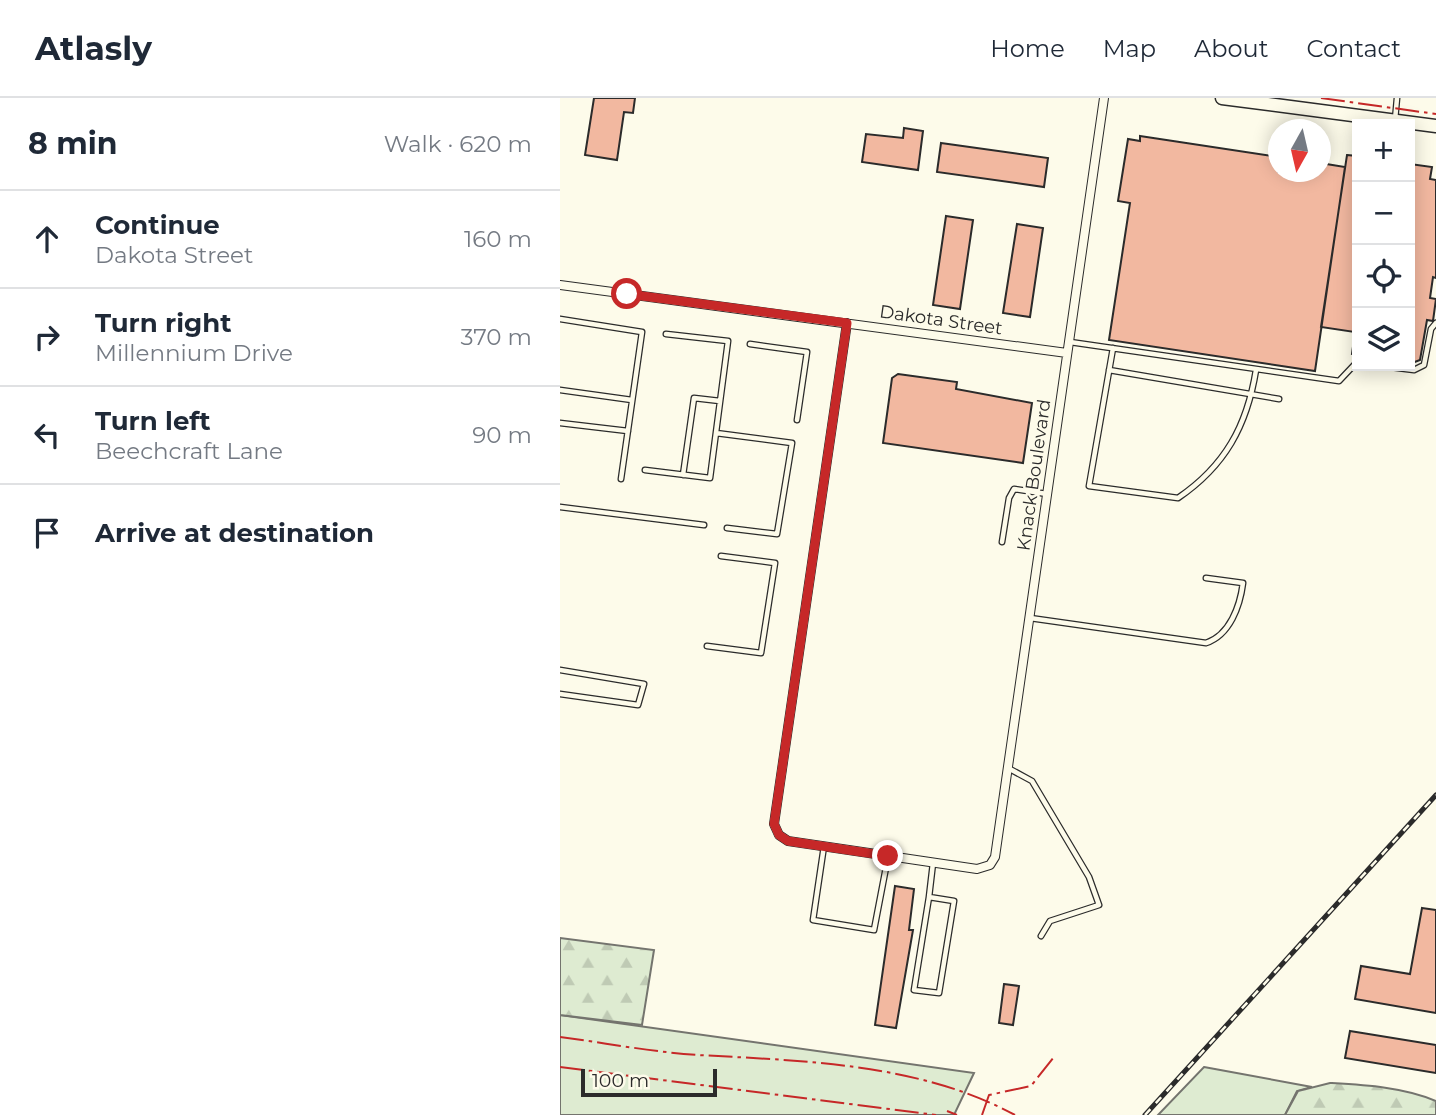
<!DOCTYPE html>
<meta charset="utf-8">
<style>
:root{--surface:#fff;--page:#f6f6f7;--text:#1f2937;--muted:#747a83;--line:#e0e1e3}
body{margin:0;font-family:Montserrat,sans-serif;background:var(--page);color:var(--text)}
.controls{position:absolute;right:21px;top:21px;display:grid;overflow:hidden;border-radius:0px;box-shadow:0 4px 18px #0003}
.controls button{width:63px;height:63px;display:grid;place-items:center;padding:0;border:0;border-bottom:2px solid var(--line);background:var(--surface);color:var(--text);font:35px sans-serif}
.compass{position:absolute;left:708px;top:21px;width:63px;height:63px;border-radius:50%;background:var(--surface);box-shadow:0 4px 18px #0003;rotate:188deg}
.scale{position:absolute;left:21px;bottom:18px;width:136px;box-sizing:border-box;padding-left:7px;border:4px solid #2b2b2b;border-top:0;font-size:19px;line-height:24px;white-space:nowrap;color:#2b2b2b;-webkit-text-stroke:5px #fdfbea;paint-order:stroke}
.stop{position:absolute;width:21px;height:21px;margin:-16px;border:5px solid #c62828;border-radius:50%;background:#fff}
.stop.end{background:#c62828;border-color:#fff;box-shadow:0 2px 7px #0008}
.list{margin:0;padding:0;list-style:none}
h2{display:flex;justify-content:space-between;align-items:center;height:91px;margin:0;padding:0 28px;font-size:30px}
h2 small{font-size:23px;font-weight:400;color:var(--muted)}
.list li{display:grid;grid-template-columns:46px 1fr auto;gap:21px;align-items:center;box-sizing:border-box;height:98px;padding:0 28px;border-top:2px solid var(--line)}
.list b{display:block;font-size:26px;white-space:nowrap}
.list p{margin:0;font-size:23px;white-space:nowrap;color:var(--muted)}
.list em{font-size:23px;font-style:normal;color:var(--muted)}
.icon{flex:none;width:38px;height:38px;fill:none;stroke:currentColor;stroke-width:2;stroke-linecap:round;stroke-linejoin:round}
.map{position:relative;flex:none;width:876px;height:1017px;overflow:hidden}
header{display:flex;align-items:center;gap:42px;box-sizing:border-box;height:98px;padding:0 35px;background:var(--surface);border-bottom:2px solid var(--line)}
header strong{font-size:33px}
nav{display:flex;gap:38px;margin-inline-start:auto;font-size:24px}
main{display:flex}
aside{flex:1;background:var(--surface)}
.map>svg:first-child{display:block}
</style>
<header>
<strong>Atlasly</strong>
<nav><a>Home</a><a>Map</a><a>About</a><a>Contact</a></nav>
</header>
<main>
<aside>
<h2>8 min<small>Walk · 620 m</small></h2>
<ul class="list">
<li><svg class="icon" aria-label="ahead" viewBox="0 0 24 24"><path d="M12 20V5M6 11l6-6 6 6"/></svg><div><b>Continue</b><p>Dakota Street</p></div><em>160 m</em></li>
<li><svg class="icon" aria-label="right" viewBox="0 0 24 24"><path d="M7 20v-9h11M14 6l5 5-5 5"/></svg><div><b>Turn right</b><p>Millennium Drive</p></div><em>370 m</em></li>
<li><svg class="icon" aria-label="left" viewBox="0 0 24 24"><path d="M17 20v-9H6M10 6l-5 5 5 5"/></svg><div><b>Turn left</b><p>Beechcraft Lane</p></div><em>90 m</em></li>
<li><svg class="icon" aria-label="arrive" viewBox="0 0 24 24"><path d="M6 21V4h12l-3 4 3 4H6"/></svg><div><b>Arrive at destination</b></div></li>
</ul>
</aside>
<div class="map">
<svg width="876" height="1017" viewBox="0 0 876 1017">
<defs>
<pattern id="forest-firs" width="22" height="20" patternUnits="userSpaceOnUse" patternTransform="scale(1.75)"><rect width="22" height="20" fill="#deebd1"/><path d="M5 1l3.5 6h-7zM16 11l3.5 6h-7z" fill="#bfcab4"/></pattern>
</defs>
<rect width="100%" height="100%" fill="#fdfbea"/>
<path fill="#deebd1" stroke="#74746e" stroke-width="2" d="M0 917 414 975 394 1017H0Z
M644 969 752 989 737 993 725 1017H598Z"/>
<path fill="url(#forest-firs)" stroke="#74746e" stroke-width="2" d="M0 840 94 852 82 927 0 917Z
M770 985C805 987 844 989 876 1003V1017H725L738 993Z"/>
<path fill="#f2b8a0" stroke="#2b2b2b" stroke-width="2" d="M34 0H75L73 15 64 14 57 62 25 57Z
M344 30 363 33 358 72 302 64 306 36 343 40Z
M580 38 718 59V74H760V65L785 69 755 273 549 242 570 105 558 103 568 41 580 43Z
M381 45 488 60 484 89 377 74Z
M787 57 797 58V257L792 256 795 234 761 229Z
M850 66 872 69 870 81 876 82V180L873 179 870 200 876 201 873 223 867 222 860 262 852 265Z
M386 118 413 122 400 211 373 207Z
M457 126 483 130 470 219 443 215Z
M338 276 397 284 396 291 472 305 463 365 323 345 332 280Z
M335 788 354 791 349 832H353L336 930 315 927Z
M862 810 876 812V915L795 901 801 868 850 876Z
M444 886 459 888 453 927 439 925Z
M790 933 876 947V975L785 960Z"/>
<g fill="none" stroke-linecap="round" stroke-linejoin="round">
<g stroke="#2b2b2b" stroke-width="7">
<path id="lane" d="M835 22 837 0
M0 221 82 234 61 381
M510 244 779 283 797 264
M190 246 247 254 237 322
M553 250 529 388 618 400C665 368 687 328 696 272
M822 268 854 272 864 267 871 231 876 225
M549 272 719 301
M0 292 72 302
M0 325 68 333
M156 335 232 345 217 436 167 430
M85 372 150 380 168 243 106 236
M123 377 134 300 160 303
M0 409 144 427
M442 444 449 400 454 391 487 396
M470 520 646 545C670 537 680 508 683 485L646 480
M147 548 201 555 215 465 161 458
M0 572 84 586 78 607 0 596
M448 670 472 683 529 779 539 807 490 823 481 838
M264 748 253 822 314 832 328 759
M369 799 354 892 379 895 394 803 369 799 373 765"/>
</g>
<g stroke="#2b2b2b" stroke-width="10">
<path id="street" d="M0 187 507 255
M287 225 214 726 219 737 228 743 417 771 430 767 435 759 544 0"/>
</g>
<g stroke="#2b2b2b" stroke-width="15">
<path id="secondary" d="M662 0 876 28"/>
</g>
<use href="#lane" stroke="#fdfbea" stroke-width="4.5"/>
<use href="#street" stroke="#fdfbea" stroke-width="8"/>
<use href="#secondary" stroke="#fdfbea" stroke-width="12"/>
<g stroke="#2b2b2b" stroke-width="5">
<path id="rail" d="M585 1017 876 697"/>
</g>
<use href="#rail" stroke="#fdfbea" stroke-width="2.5" stroke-dasharray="8" stroke-linecap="butt"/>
<path stroke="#c62828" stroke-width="2" stroke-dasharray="24 5 3.5 5" stroke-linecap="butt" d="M761 0 876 16
M0 939C46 945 92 954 138 957 244 963 359 965 455 1017
M0 969 376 1017
M387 1013 397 1017
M422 1017 429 997 471 988 494 959"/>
</g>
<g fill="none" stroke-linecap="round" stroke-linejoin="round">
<path stroke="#c62828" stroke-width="9" d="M67 196 287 225 214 726 219 737 228 743 328 758"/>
</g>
<g text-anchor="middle" stroke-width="5" stroke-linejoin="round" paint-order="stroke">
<g font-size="18" fill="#2b2b2b" stroke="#fdfbea">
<text transform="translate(381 222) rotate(8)" y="6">Dakota Street</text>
<text transform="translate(474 377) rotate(-82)" y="6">Knack Boulevard</text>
</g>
</g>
</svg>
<div class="controls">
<button>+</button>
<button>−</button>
<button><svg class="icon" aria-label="locate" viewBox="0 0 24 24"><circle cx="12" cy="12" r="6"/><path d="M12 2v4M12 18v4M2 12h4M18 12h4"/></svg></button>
<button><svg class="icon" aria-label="layers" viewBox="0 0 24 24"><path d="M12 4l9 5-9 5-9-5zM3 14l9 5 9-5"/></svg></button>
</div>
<svg class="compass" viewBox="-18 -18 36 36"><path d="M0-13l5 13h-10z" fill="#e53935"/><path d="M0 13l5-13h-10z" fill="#747a83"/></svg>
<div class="scale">100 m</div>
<div class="stop" style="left:67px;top:196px"></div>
<div class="stop end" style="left:328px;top:758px"></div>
</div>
</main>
